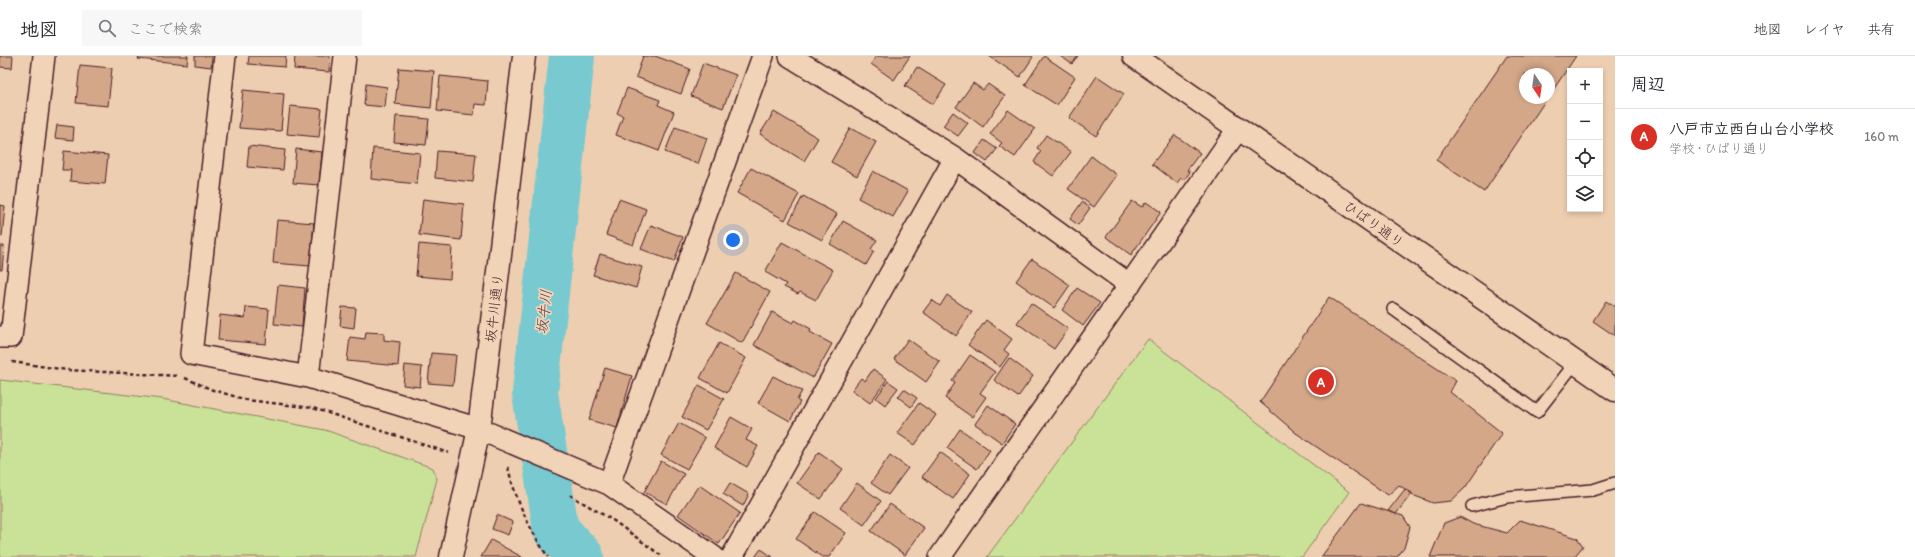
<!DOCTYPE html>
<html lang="ja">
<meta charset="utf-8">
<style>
:root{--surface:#fff;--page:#f7f7f7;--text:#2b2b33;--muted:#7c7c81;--line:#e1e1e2;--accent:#d93025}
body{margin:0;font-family:Itim,"Klee One",sans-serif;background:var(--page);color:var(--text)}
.controls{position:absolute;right:12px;top:12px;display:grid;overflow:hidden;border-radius:0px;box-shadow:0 2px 6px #0003}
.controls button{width:36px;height:36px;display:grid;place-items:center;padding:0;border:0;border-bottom:1px solid var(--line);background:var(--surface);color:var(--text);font:20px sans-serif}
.compass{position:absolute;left:1519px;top:12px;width:36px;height:36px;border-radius:50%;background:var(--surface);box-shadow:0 2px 6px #0003;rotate:167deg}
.you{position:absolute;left:733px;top:184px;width:14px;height:14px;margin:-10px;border:3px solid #fff;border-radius:50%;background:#1a73e8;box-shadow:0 0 0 6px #1a73e833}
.badge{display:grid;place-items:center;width:26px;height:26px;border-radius:50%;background:var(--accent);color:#fff;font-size:13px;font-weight:700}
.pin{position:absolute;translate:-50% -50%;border:2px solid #fff;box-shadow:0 1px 4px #0006}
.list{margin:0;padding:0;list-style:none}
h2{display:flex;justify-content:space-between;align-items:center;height:52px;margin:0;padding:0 16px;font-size:17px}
h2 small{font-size:13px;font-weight:400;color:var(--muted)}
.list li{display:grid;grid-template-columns:26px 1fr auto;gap:12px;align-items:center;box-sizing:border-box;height:56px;padding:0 16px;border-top:1px solid var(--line)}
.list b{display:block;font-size:15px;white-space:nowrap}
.list p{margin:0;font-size:13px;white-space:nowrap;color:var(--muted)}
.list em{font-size:13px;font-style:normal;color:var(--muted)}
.icon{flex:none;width:22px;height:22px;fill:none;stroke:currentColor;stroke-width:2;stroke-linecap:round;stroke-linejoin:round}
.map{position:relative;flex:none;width:1615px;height:501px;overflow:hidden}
header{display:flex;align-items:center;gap:24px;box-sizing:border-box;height:56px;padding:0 20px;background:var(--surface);border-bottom:1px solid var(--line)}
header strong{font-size:19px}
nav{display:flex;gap:22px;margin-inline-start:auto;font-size:14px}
.search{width:280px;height:36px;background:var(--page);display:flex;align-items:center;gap:10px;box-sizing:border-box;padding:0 14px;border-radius:0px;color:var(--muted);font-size:15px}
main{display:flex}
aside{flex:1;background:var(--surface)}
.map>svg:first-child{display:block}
</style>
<header>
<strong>地図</strong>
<div class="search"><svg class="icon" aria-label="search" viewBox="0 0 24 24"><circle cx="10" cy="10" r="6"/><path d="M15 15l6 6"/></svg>ここで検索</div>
<nav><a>地図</a><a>レイヤ</a><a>共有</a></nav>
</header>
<main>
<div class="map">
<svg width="1615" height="501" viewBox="0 0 1615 501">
<rect width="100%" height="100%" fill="#eeceb0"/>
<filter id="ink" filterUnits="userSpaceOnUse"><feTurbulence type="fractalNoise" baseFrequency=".025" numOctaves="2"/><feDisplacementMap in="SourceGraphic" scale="8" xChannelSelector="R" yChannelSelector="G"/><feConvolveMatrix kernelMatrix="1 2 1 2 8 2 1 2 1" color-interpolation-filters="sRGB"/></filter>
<g filter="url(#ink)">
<path fill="#cae297" stroke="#8a8061" d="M1148 283 1349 436 1302 501H987Z
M0 324 162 343 325 374 433 412 437 423 416 501H0Z"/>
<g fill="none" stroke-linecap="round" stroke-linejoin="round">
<path stroke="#78c9d0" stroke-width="46" d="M572 0 535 337 556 474 581 501"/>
</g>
<path fill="#d3a788" stroke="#4a1f2b" d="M0 0H13L12 12 0 11Z
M139 0H188L187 8 138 3Z
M195 0H212L211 11 195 9Z
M249 0H286L285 11 248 8Z
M295 0H330L329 16 294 13Z
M643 0H655L690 13 681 38 636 21Z
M876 0H910L894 24 871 8Z
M989 0H1031L1033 1 1020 21Z
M1044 0 1075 21 1057 49 1025 29Z
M1060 0H1078L1072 8Z
M1507 0H1576L1549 40V18H1525V42H1547L1484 136 1436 104Z
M703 7 736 19 723 52 691 40Z
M80 9 112 12 108 50 76 47Z
M917 11 946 29 933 48 905 30Z
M399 12 434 15 431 52 395 48Z
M440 20 488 25 486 49 475 48 474 59 437 55Z
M1097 20 1124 38 1096 80 1069 62Z
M973 27 983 34 988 28 1005 40 983 71 956 51Z
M366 28 387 31 385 51 364 49Z
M627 32 660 44 658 49 674 56 659 95 616 79 623 60 617 57Z
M243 34 284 38 281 75 239 72Z
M290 50 322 53 319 81 287 78Z
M1008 54 1035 73 1015 101 999 90 1002 87 990 78Z
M774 56 818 82 804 105 760 78Z
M953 56 968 67 958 80 943 70Z
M396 60 429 63 426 89 394 86Z
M57 69 74 71 73 84 55 82Z
M675 71 707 82 698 108 665 96Z
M850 72 876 86 857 120 831 106Z
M1046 79 1071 96 1053 120 1034 106 1041 95 1037 92Z
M1175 79 1200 97 1187 114 1190 116 1184 124 1181 122 1177 127 1152 108Z
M984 84 997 93 987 106 975 97Z
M249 90 285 94 283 114 247 111Z
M373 92 420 97 417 128 371 123Z
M296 93 322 96 319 129 293 127Z
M64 95 108 99 105 128 70 125 71 114H62Z
M437 95 476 98 473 126 435 122Z
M1091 100 1117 119 1094 151 1068 133Z
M751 112 799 138 785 164 737 137Z
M873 115 908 135 893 161 858 142Z
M803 140 837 158 822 184 789 166Z
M423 143 464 148 461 184 419 179Z
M619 143 646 153 633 189 606 179Z
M1132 145 1142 151 1146 146 1161 156 1131 199 1106 181Z
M1082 146 1090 152 1078 169 1070 163Z
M0 149 5 150 2 181 0 180Z
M277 164 314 167 310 210 273 207Z
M843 165 877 184 871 193 874 195 866 209 830 188Z
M651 169 683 181 674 206 641 193Z
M782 186 833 214 816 244 800 236 798 238 784 231 786 228 765 216Z
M419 188 452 191 450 223 416 220Z
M0 190H4L2 214H0Z
M600 198 642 211 636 232 593 219Z
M1032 203 1070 229 1054 252 1016 225Z
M736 217 770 236 742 287 707 267Z
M278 229 305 232 302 271 274 268Z
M1077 232 1100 247 1083 270 1062 254Z
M947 239 972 256 956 280 923 256 932 244 940 250Z
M1329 241 1456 325 1450 336 1502 377 1465 432 1451 445 1433 447 1415 440 1399 429 1388 439 1296 377 1260 346Z
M1606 245 1615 251V280L1593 265Z
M1031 247 1068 273 1054 293 1017 267Z
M246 251 269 253 266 288 218 284 220 259 245 262Z
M342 251 356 252 354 272 340 270Z
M772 256 793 267 795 264 811 273 810 276 832 288 813 322 754 289Z
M986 264 1012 283 1004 294 1009 298 1000 311 968 289Z
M366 276 384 277V284L400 286 398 310 347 305 350 281 365 283Z
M908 283 940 306 926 326 894 303Z
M719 287 746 302 727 337 700 322Z
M431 297 456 299 453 329 428 327Z
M970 299 995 316 980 337 986 341 972 361 945 342 955 327 952 325Z
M1009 302 1033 320 1018 341 994 324Z
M405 309 422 311 420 331 403 329Z
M605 312 632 320 617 372 589 364Z
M873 313 887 323 870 347 852 334 861 322 865 325Z
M773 320 802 335 797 344 800 346 790 365 758 347Z
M888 325 898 332 885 349 876 342Z
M699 329 724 343 706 374 682 361Z
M904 333 917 342 911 351 898 341Z
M919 347 936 359 915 389 897 377Z
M988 349 1015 368 1002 387 975 368Z
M731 361 752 373 746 384 758 390 747 411 714 392Z
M679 367 705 382 687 413 661 399Z
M960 373 990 394 977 413 947 392Z
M819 396 843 413 821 443 797 427Z
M940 396 970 418 953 443 922 421Z
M890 399 908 412 888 439 871 427Z
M661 405 684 418 667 448 644 436Z
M730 427 749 438 743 450 723 438Z
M857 427 881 445 864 469 840 452Z
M699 429 740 457 719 488 678 459Z
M1405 433 1412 437 1396 458 1388 455Z
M1361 447 1403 460 1410 471 1404 492 1397 501H1321Z
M890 448 924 472 905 499 871 475Z
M815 456 846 477 829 501H822L796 483Z
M497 459 513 466 508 479 492 473Z
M1460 461 1473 468 1507 477 1520 464 1577 482 1583 490 1574 501H1430L1444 467Z
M491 484 522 501H481Z
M761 493 773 501H755Z"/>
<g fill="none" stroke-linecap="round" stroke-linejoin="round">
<g stroke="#4a1f2b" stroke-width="14">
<path id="service" d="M1393 253 1537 356 1575 307
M1472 450 1507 441 1593 434 1615 427"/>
</g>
<g stroke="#4a1f2b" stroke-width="24">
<path id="minor" d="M225 0 191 298 308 321 479 373 609 428 714 501
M790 0 955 102 1130 229
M0 281H11L44 0
M308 321 345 0
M609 428 763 0
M732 501 955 102
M940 501 1238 73"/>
</g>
<g stroke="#4a1f2b" stroke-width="25">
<path id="tertiary" d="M1134 0 1615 334
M451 501 479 373 524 0"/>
</g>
<path stroke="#4a1f2b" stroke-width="2.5" stroke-dasharray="4 3" stroke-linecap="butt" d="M12 306 67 314 179 320
M185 322 213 334 247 344 313 352 449 397
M508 411C515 443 530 474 548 501
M570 439 614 465 663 501"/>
<use href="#service" stroke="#f1d4b7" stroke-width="11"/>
<use href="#minor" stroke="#f1d4b7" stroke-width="21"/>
<use href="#tertiary" stroke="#f1d4b7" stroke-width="22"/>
</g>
</g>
<g text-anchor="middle" stroke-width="3.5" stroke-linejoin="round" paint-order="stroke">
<g font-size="14" fill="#4a1f2b" stroke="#f1d4b7">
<text transform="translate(1374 168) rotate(35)" y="5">ひばり通り</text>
<text transform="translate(494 252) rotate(-83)" y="5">坂牛川通り</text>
</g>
<g font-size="15" font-style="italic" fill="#53414c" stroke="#f1d4b7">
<text transform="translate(544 256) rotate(-84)" y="5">坂牛川</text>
</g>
</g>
</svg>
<div class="controls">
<button>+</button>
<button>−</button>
<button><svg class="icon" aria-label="locate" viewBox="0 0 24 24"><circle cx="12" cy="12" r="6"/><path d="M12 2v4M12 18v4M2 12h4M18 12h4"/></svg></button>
<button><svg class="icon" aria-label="layers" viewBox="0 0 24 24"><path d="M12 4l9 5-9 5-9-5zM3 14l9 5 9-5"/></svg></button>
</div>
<svg class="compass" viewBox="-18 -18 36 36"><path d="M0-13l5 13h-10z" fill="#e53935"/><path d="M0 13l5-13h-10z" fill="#7c7c81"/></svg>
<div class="you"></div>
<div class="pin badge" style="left:1321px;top:326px">A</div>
</div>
<aside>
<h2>周辺<small></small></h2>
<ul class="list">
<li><span class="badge">A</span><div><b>八戸市立西白山台小学校</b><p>学校 · ひばり通り</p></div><em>160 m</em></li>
</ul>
</aside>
</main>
